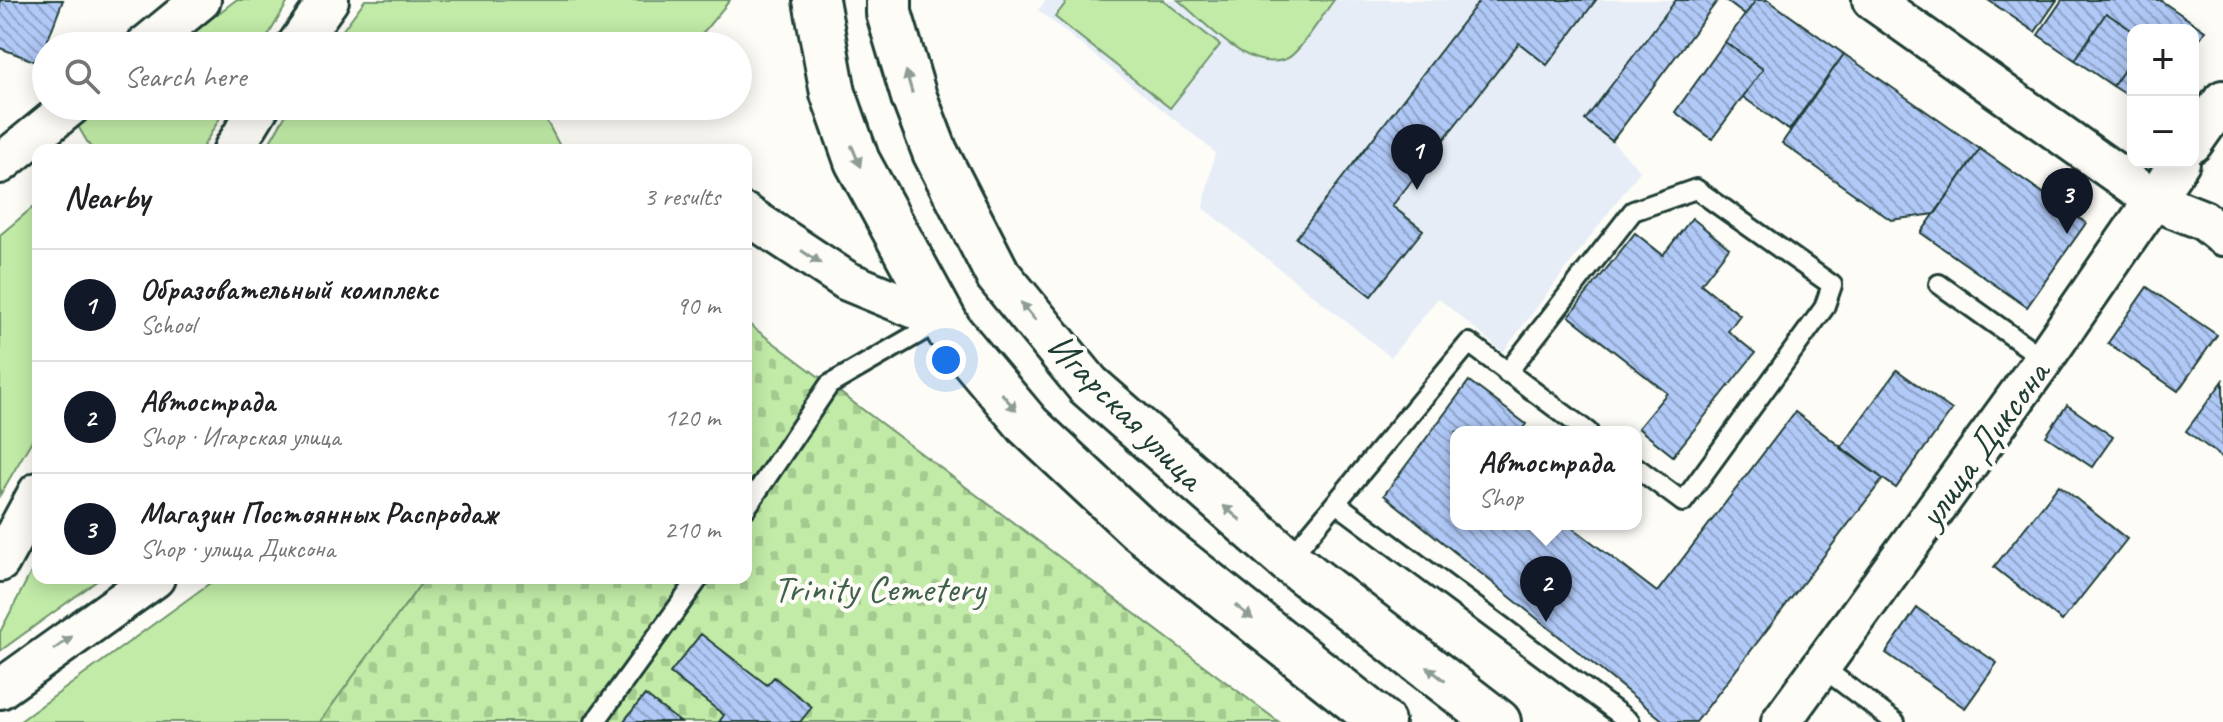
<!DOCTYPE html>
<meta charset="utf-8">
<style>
:root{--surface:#fff;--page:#f6f6f6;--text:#202124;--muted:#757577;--line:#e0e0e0;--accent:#111827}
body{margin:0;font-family:Caveat,sans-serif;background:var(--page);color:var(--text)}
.controls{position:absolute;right:24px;top:24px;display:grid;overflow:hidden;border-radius:16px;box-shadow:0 4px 20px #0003}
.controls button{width:72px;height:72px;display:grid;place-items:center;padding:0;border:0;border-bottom:2px solid var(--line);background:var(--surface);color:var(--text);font:40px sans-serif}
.you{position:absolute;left:946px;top:360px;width:28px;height:28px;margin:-20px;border:6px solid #fff;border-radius:50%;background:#1a73e8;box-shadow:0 0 0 12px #1a73e833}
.badge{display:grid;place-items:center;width:52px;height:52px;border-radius:50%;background:var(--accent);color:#fff;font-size:26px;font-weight:700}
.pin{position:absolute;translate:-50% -66px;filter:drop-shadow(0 2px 4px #0008)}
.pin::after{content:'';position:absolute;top:42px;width:28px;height:24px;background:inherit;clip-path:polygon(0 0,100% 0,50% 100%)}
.popup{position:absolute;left:1450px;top:426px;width:192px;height:104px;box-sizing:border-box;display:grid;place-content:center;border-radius:16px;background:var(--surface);filter:drop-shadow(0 2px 6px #0005);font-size:26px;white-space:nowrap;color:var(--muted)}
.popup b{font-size:30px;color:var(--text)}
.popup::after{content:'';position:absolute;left:50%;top:100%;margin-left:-16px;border:16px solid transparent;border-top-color:var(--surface)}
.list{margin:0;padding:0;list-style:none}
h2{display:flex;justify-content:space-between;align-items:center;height:104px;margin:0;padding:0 32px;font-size:34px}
h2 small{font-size:26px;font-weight:400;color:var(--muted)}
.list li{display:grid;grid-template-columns:52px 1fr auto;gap:24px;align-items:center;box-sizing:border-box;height:112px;padding:0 32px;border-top:2px solid var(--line)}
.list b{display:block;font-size:30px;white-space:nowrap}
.list p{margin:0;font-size:26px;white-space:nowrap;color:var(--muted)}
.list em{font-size:26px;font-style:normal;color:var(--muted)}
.icon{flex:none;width:44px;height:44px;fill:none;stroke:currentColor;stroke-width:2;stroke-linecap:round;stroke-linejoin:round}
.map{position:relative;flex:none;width:2223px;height:722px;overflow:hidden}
.search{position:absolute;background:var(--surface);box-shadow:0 4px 20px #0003;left:32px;top:32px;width:720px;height:88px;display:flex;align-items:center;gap:20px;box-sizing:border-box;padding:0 28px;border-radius:44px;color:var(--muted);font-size:30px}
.panel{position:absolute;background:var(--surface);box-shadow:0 4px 20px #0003;left:32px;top:144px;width:720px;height:440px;border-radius:16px}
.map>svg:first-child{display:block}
</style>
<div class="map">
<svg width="2223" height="722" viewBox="0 0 2223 722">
<defs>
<pattern id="cemetery-stones" width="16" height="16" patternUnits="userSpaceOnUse" patternTransform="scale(2)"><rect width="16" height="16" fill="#c1eba7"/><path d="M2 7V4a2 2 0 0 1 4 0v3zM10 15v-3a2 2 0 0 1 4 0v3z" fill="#a5ca90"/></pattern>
<pattern id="building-back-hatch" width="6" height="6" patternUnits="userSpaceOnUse" patternTransform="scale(2)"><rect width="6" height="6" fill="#b1c9f7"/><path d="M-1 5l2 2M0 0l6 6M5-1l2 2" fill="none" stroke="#8fa4c9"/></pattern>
</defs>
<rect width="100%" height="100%" fill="#fdfcf7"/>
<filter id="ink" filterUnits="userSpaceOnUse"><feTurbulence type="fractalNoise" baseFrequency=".0125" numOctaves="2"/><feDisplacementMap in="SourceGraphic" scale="16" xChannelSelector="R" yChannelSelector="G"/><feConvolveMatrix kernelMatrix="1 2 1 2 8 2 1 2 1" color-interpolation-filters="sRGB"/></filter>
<g filter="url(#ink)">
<path fill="#e6edf7" d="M1046 0H1676L1586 120 1612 141 1640 171 1503 352 1438 298 1391 357 1203 208 1215 152 1038 10Z"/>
<path fill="#c1eba7" stroke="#70946e" stroke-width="2" d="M236 0H289L262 46H175Z
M365 0H730L692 46H331Z
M1068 0H1163L1220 45 1170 108 1055 17Z
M1178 0H1334C1324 13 1300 52 1288 58 1250 76 1205 22 1178 0Z
M96 106H227L201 150H92L75 121Z
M291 106H557L545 118 562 150H265Z
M38 203V430L0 495V235Z
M38 559V578H101L0 651V632Z
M217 578H425L320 722H19Z"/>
<path fill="url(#cemetery-stones)" stroke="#70946e" stroke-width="2" d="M746 322 1279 722H320L425 578H746Z"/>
<path fill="url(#building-back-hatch)" stroke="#1f3d34" stroke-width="2" d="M0 0H63L39 63 0 48Z
M1480 0H1596L1547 65 1519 43 1392 206 1423 230 1371 296 1296 238Z
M1676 0H1718L1612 141 1585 120Z
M1725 0H1756L1745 15Z
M1756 0H1768L1844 54 1789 130 1743 97 1763 69 1725 42Z
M1988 0H2057L2035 32Z
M2062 0H2160L2205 31 2193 49V30L2133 31 2106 13 2075 60 2038 35Z
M2106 13 2133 31V57L2113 86 2075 60Z
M1725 42 1763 69 1712 139 1675 112Z
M1844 54 1980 149 1935 214 1891 220 1782 143Z
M2133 57V99L2113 86Z
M1980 149 2086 223 2027 307 1921 233Z
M1692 218 1729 248 1701 284 1740 315 1728 331 1755 353 1673 456 1638 428 1667 393 1569 316 1635 233 1663 255Z
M2147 287 2217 335 2178 391 2108 343Z
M1897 370 1952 410 1896 488 1840 448Z
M1469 381 1526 424 1520 432H1456V524H1568L1657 592 1795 412 1883 479 1696 722H1665L1384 495Z
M2223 381V458L2186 431Z
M2067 405 2113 437 2092 467 2046 436Z
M2059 485 2127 539 2062 621 1994 567Z
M1917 608 1997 663 1965 708 1886 653Z
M701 634 767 685 774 677 812 707 800 722H719L724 715 670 673Z
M645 695 680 722H623Z"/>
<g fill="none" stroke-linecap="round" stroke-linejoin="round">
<g stroke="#1f3d34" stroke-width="24">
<path id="service" d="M1939 284 2044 359
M1507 373 1633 211 1696 189 1832 285 1824 308 1683 502 1636 467
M1336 503 1630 722
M746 508 829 385 940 321
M1288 560 1469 343 1588 432
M1823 668 1895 722
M595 722 699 578"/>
</g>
<g stroke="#1f3d34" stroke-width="44">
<path id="minor" d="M1872 0 2155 201 2203 220 2223 236
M145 46 201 0
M296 46 329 0
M2193 143 2223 100
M233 150 260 106
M0 164 71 106
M746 214 847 281 942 320
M0 562 38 492
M0 689 155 578
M1781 722 2044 359 2180 162"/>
</g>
<g stroke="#1f3d34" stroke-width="50">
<path id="primary" d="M816 0 833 93 857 161 950 332 1028 425 1137 527 1382 722
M889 0V13L914 97 935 152 998 275 1088 385 1288 560 1498 722"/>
</g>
<use href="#service" stroke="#fdfcf7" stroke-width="18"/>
<use href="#minor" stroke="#fdfcf7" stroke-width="38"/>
<use href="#primary" stroke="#fdfcf7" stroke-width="44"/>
</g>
<defs><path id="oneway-solid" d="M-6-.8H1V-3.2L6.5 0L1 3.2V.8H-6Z" transform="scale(2)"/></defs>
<g fill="#8e9c96">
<use href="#oneway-solid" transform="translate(909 82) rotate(-106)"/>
<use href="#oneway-solid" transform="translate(856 156) rotate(67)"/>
<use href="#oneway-solid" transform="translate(811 257) rotate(34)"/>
<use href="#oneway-solid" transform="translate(1028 311) rotate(-129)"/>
<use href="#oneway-solid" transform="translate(1009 402) rotate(50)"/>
<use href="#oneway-solid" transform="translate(1232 513) rotate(-140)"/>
<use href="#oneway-solid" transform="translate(1244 612) rotate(39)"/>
<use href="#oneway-solid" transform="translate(63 643) rotate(-36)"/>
<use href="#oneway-solid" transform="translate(1436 674) rotate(-142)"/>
</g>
</g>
<g text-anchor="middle" stroke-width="8" stroke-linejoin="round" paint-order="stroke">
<g font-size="38" fill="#1f3d34" stroke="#fdfcf7">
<text transform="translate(1126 411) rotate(45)" y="13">Игарская улица</text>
<text transform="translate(1983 444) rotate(-54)" y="13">улица Диксона</text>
</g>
<g font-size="38" fill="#3f604b" stroke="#fdfcf7">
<text x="879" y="601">Trinity Cemetery</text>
</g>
</g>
</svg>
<div class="controls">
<button>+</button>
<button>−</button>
</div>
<div class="you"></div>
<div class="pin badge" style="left:1417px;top:190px">1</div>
<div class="pin badge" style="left:1546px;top:622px">2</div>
<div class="popup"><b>Автострада</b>Shop</div>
<div class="pin badge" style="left:2067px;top:234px">3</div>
<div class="search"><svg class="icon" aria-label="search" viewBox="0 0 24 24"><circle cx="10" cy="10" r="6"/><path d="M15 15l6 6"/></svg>Search here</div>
<section class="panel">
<h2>Nearby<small>3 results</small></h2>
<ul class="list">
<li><span class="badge">1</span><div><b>Образовательный комплекс</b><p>School</p></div><em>90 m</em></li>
<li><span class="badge">2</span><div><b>Автострада</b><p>Shop · Игарская улица</p></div><em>120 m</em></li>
<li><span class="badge">3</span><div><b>Магазин Постоянных Распродаж</b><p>Shop · улица Диксона</p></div><em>210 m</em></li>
</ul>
</section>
</div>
